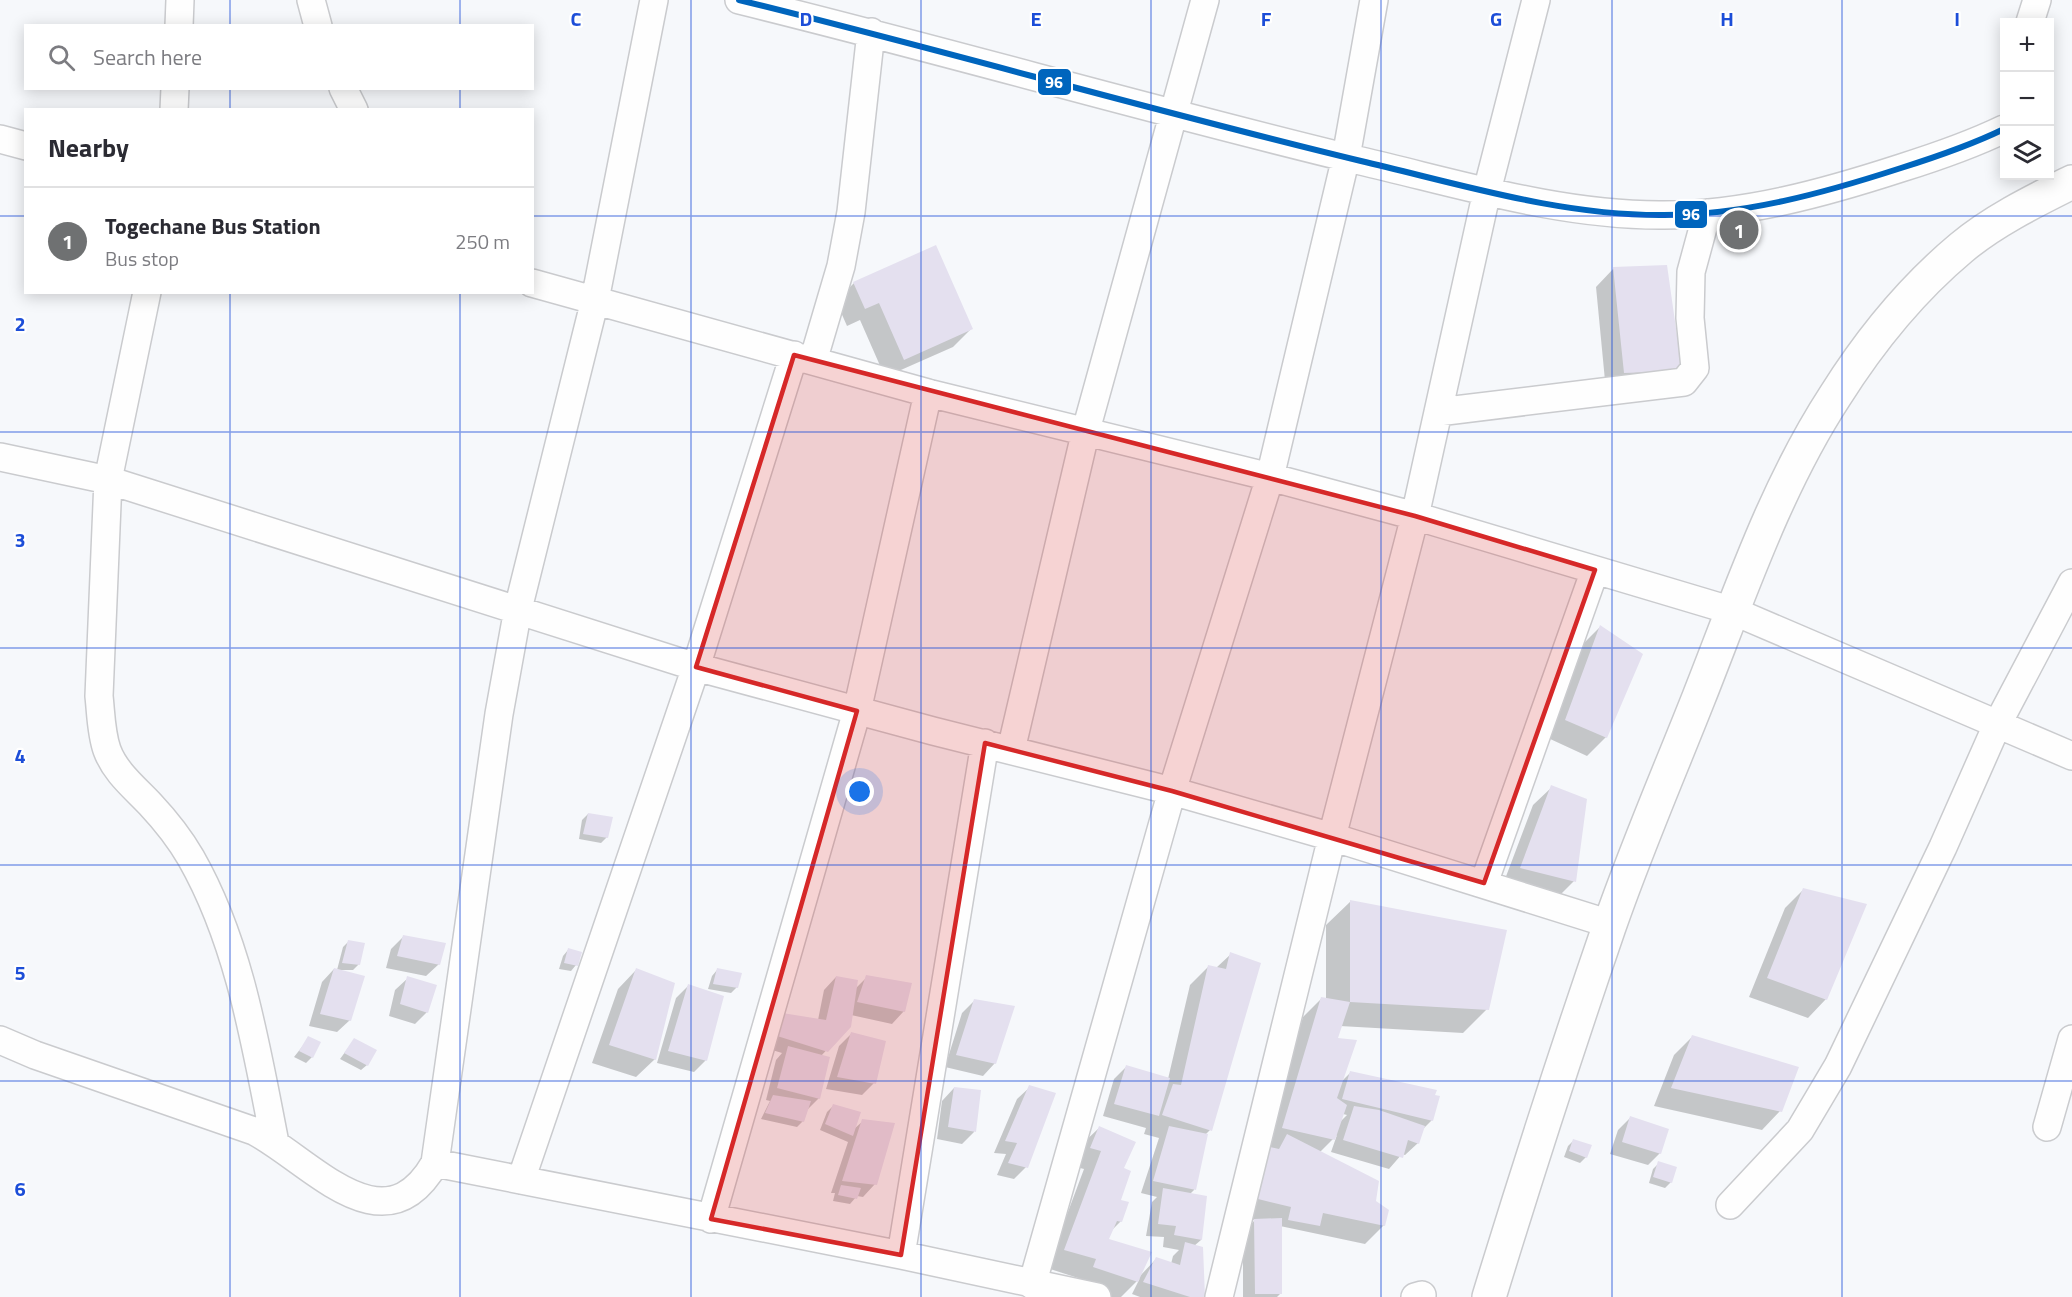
<!DOCTYPE html>
<meta charset="utf-8">
<style>
:root{--surface:#fff;--page:#f2f2f3;--text:#2b2b33;--muted:#7c7c81;--line:#e1e1e2;--accent:#6f7172}
body{margin:0;font-family:"Titillium Web",sans-serif;background:var(--page);color:var(--text)}
.controls{position:absolute;right:18px;top:18px;display:grid;overflow:hidden;border-radius:0px;box-shadow:0 3px 15px #0003}
.controls button{width:54px;height:54px;display:grid;place-items:center;padding:0;border:0;border-bottom:2px solid var(--line);background:var(--surface);color:var(--text);font:30px sans-serif}
.you{position:absolute;left:860px;top:792px;width:21px;height:21px;margin:-15px;border:4px solid #fff;border-radius:50%;background:#1a73e8;box-shadow:0 0 0 9px #1a73e833}
.badge{display:grid;place-items:center;width:39px;height:39px;border-radius:50%;background:var(--accent);color:#fff;font-size:20px;font-weight:700}
.pin{position:absolute;translate:-50% -50%;border:3px solid #fff;box-shadow:0 2px 6px #0006}
.list{margin:0;padding:0;list-style:none}
h2{display:flex;justify-content:space-between;align-items:center;height:78px;margin:0;padding:0 24px;font-size:26px}
h2 small{font-size:20px;font-weight:400;color:var(--muted)}
.list li{display:grid;grid-template-columns:39px 1fr auto;gap:18px;align-items:center;box-sizing:border-box;height:108px;padding:0 24px;border-top:2px solid var(--line)}
.list b{display:block;font-size:22px;white-space:nowrap}
.list p{margin:0;font-size:20px;white-space:nowrap;color:var(--muted)}
.list em{font-size:20px;font-style:normal;color:var(--muted)}
.icon{flex:none;width:33px;height:33px;fill:none;stroke:currentColor;stroke-width:2;stroke-linecap:round;stroke-linejoin:round}
.map{position:relative;flex:none;width:2072px;height:1297px;overflow:hidden}
.search{position:absolute;background:var(--surface);box-shadow:0 3px 15px #0003;left:24px;top:24px;width:510px;height:66px;display:flex;align-items:center;gap:15px;box-sizing:border-box;padding:0 21px;border-radius:0px;color:var(--muted);font-size:22px}
.panel{position:absolute;background:var(--surface);box-shadow:0 3px 15px #0003;left:24px;top:108px;width:510px;height:186px;border-radius:0px}
.map>svg:first-child{display:block}
</style>
<div class="map">
<svg width="2072" height="1297" viewBox="0 0 2072 1297">
<rect width="100%" height="100%" fill="#f6f8fb"/>
<path fill="#0003" fill-rule="evenodd" d="M1614 268 1680 371 1606 391 1596 287Z
M854 283 971 329 953 347 885 377 860 320 847 326 836 301Z
M1600 627 1606 737 1587 756 1548 738 1582 645Z
M1552 787 1574 881 1556 899 1502 887 1533 805Z
M588 814 607 837 601 843 579 839 582 820Z
M1804 889 1826 999 1808 1018 1749 997 1785 908Z
M1351 901 1487 1009 1463 1033 1340 1026 1336 1040 1341 1082 1351 1072 1432 1120 1422 1130 1418 1143 1405 1155 1402 1154 1389 1169 1331 1152 1337 1135 1320 1152 1384 1225 1365 1244 1280 1226 1281 1293 1277 1297H1243V1232L1255 1220 1236 1216 1264 1146 1303 1017 1321 999H1326V925ZM1343 1114 1347 1115 1339 1123Z
M403 937 439 964 426 976 386 968 391 949Z
M349 941 359 964 353 970H338L350 1020 337 1032 309 1026 322 982 334 969 337 970 343 947Z
M568 950 576 965 571 971 559 969 563 956Z
M1231 954 1210 1130 1206 1134 1194 1190 1190 1194 1201 1240 1194 1246 1204 1297H1140L1132 1294 1140 1278 1121 1297H1109L1076 1285 1078 1278 1047 1268 1084 1169 1072 1166 1080 1146 1099 1128 1122 1169 1119 1201 1121 1221 1111 1231 1107 1240 1140 1276 1156 1259 1171 1264 1173 1256 1179 1250 1163 1247 1164 1237 1146 1236 1152 1202 1157 1197 1141 1193 1159 1138 1144 1134 1146 1128 1103 1116 1114 1079 1126 1067 1168 1079 1190 985 1208 967 1216 968Z
M636 970 655 1059 636 1077 592 1063 618 989Z
M717 970 737 987 731 993 708 989 712 976Z
M836 977 855 989 867 977 904 1011 892 1024 851 1015 849 1026 821 1056 819 1098 807 1110 803 1121 797 1127 761 1119 770 1101 766 1100 776 1060 782 1053 762 1047 764 1026 818 1020 824 990Z
M408 978 427 1012 415 1024 389 1016 395 990Z
M688 986 706 1060 694 1072 657 1063 676 998Z
M974 1001 995 1063 983 1076 945 1067 962 1013Z
M851 1034 874 1083 862 1095 826 1089 839 1046Z
M1693 1036 1780 1111 1762 1130 1654 1106 1674 1055Z
M309 1038 312 1057 306 1063 294 1057Z
M354 1040 367 1065 361 1070 340 1059Z
M1030 1087 1026 1167 1014 1179 997 1175 1006 1154 994 1153 1017 1099Z
M954 1088 979 1091 974 1132 962 1144 937 1139 942 1101Z
M833 1106 854 1129 863 1121 875 1184 863 1197 857 1196 850 1204 833 1201 835 1193H831L848 1142 820 1130 827 1112Z
M1630 1118 1660 1153 1648 1165 1610 1154 1618 1130Z
M1574 1140 1586 1157 1580 1163 1564 1157 1568 1146Z
M1659 1163 1671 1182 1665 1188 1649 1183 1653 1169Z"/>
<path fill="#e4e0ef" d="M936 245 973 329 904 360 879 303 865 309 853 282Z
M1667 265 1682 371 1624 373 1613 267Z
M1600 625 1643 654 1607 738 1565 720Z
M1551 785 1587 799 1576 882 1520 868Z
M588 813 613 817 608 838 583 834Z
M1803 888 1867 904 1827 1000 1767 978Z
M1350 900 1507 930 1489 1010 1350 1002Z
M403 935 446 943 440 965 397 956Z
M348 940 365 943 360 965 342 963Z
M568 948 582 952 578 966 564 963Z
M1230 952 1261 963 1212 1131 1162 1115 1173 1084 1181 1085 1208 965 1226 969Z
M334 968 365 976 351 1021 320 1014Z
M636 968 675 983 656 1060 609 1045Z
M717 968 742 973 738 988 713 984Z
M866 975 912 983 905 1012 857 1002Z
M407 976 437 985 428 1013 400 1004Z
M836 976 858 980 851 1027 828 1052 774 1035 776 1012 826 1020Z
M688 984 724 996 707 1061 668 1051Z
M1321 997 1350 1002 1338 1038 1357 1040 1337 1098 1347 1105 1335 1140 1282 1128Z
M974 999 1015 1006 996 1064 956 1055Z
M851 1032 886 1041 876 1084 837 1077Z
M1692 1035 1799 1067 1782 1112 1671 1088Z
M308 1036 321 1042 313 1058 299 1051Z
M354 1038 377 1050 368 1066 344 1053Z
M788 1046 830 1057 820 1099 777 1088Z
M1126 1065 1170 1078 1159 1116 1114 1104Z
M1350 1071 1437 1090 1435 1095 1440 1096 1433 1121 1342 1099Z
M1029 1085 1056 1093 1028 1168 1008 1163 1017 1143 1005 1141Z
M954 1087 981 1090 976 1132 948 1127Z
M773 1095 811 1101 804 1122 765 1113Z
M833 1104 861 1112 853 1136 825 1124Z
M1354 1106 1379 1110 1425 1126 1419 1144 1408 1140 1403 1158 1343 1140Z
M1630 1116 1669 1129 1661 1154 1622 1142Z
M862 1119 895 1123 877 1185 842 1181Z
M1099 1126 1136 1142 1124 1168 1131 1171 1121 1200 1129 1202 1122 1222 1117 1221 1109 1239 1152 1252 1138 1282 1093 1267 1096 1259 1064 1250 1101 1151 1090 1148Z
M1169 1126 1208 1134 1196 1190 1153 1181Z
M1287 1134 1379 1181 1376 1201 1389 1210 1385 1226 1323 1213 1320 1226 1288 1220 1291 1207 1254 1198 1265 1146 1279 1149Z
M1573 1139 1592 1145 1587 1158 1569 1151Z
M1658 1161 1677 1167 1672 1183 1653 1177Z
M841 1185 861 1188 857 1199 838 1195Z
M1163 1188 1207 1196 1202 1240 1174 1235 1176 1226 1158 1224Z
M1282 1218V1294H1255L1254 1219Z
M1185 1242 1203 1247 1205 1297H1190L1143 1282 1156 1257 1180 1265Z"/>
<g fill="none" stroke-linecap="round" stroke-linejoin="round">
<g stroke="#cacbce" stroke-width="30">
<path id="street" d="M311 0 318 26
M739 0C947 51 1153 111 1361 161 1460 184 1561 216 1664 215 1745 215 1824 193 1901 168 1936 157 1971 145 2004 129
M2030 22 2037 0
M179 26 180 0
M343 88 354 110
M174 110 175 88
M0 139 26 146
M532 283 928 393 1270 477 1415 516 1733 611 2072 756
M147 292 108 480 99 696C101 714 101 733 107 750 115 772 134 787 150 804 165 820 180 839 191 858 240 944 256 1047 275 1143
M813 361 841 266 851 212 871 32
M1438 412 1684 382 1695 368 1690 318 1691 272 1707 213
M0 457 108 480 696 667 933 731 1172 791 1332 837 1610 924
M1011 750 1086 430 1205 0
M1484 883 1595 570
M0 1040 35 1055 254 1131C311 1161 384 1252 435 1163L499 714 518 609 595 300 654 0
M2047 1127 2072 1039
M435 1163 901 1255 1097 1297
M521 1180 696 667 794 355
M1730 1205 1800 1130 1838 1066 1943 847 1997 725 2072 583
M711 1219 857 711 928 393
M901 1255 985 743
M1032 1285 1172 791 1270 477 1346 157 1374 0
M1219 1297 1332 837 1415 516 1487 191 1536 0
M1415 1297 1422 1295"/>
</g>
<g stroke="#cacbce" stroke-width="36">
<path id="highway" d="M1489 1297C1527 1173 1567 1049 1609 927 1636 849 1669 773 1699 697 1739 596 1775 488 1835 396 1869 342 1912 289 1961 248 1993 221 2034 201 2072 182"/>
</g>
<use href="#street" stroke="#fefefe" stroke-width="27"/>
<use href="#highway" stroke="#fefefe" stroke-width="33"/>
<g stroke="#fff" stroke-width="10">
<path id="bus-1" d="M739 0C947 51 1153 111 1361 161 1460 184 1561 216 1664 215 1745 215 1824 193 1901 168 1936 157 1971 145 2004 129"/>
</g>
<use href="#bus-1" stroke="#0065bd" stroke-width="6"/>
</g>
<path fill="#d62828" fill-opacity="0.2" stroke="#d62828" stroke-width="4.5" stroke-linejoin="round" d="M794 355 1415 516 1595 570 1484 883 1172 791 985 743 901 1255 711 1219 857 711 696 667Z"/>
<path fill="none" stroke="#1d4ed8" stroke-width="1.5" stroke-opacity="0.55" d="M230 0V26M460 0V26M691 0V1297M921 0V1297M1151 0V1297M1381 0V1297M1612 0V1297M1842 0V1297M230 88V110M460 88V110M0 216H26M532 216H2072M230 292V1297M460 292V1297M0 432H2072M0 648H2072M0 865H2072M0 1081H2072"/>
<g font-size="20" text-anchor="middle" font-weight="bold" fill="#1d4ed8" stroke="#fff" stroke-width="4.5" stroke-linejoin="round" paint-order="stroke">
<text x="576" y="26">C</text>
<text x="806" y="26">D</text>
<text x="1036" y="26">E</text>
<text x="1266" y="26">F</text>
<text x="1496" y="26">G</text>
<text x="1727" y="26">H</text>
<text x="1957" y="26">I</text>
<text x="20" y="331">2</text>
<text x="20" y="547">3</text>
<text x="20" y="763">4</text>
<text x="20" y="980">5</text>
<text x="20" y="1196">6</text>
</g>
<g stroke="#fff" stroke-width="2">
<rect x="1037" y="68" width="35" height="28" rx="6" fill="#0065bd"/>
<rect x="1674" y="200" width="34" height="29" rx="6" fill="#0065bd"/>
</g>
<g font-size="16" text-anchor="middle" font-weight="bold" fill="#fff">
<text x="1054" y="88">96</text>
<text x="1691" y="220">96</text>
</g>
</svg>
<div class="controls">
<button>+</button>
<button>−</button>
<button><svg class="icon" aria-label="layers" viewBox="0 0 24 24"><path d="M12 4l9 5-9 5-9-5zM3 14l9 5 9-5"/></svg></button>
</div>
<div class="you"></div>
<div class="pin badge" style="left:1739px;top:230px">1</div>
<div class="search"><svg class="icon" aria-label="search" viewBox="0 0 24 24"><circle cx="10" cy="10" r="6"/><path d="M15 15l6 6"/></svg>Search here</div>
<section class="panel">
<h2>Nearby<small></small></h2>
<ul class="list">
<li><span class="badge">1</span><div><b>Togechane Bus Station</b><p>Bus stop</p></div><em>250 m</em></li>
</ul>
</section>
</div>
